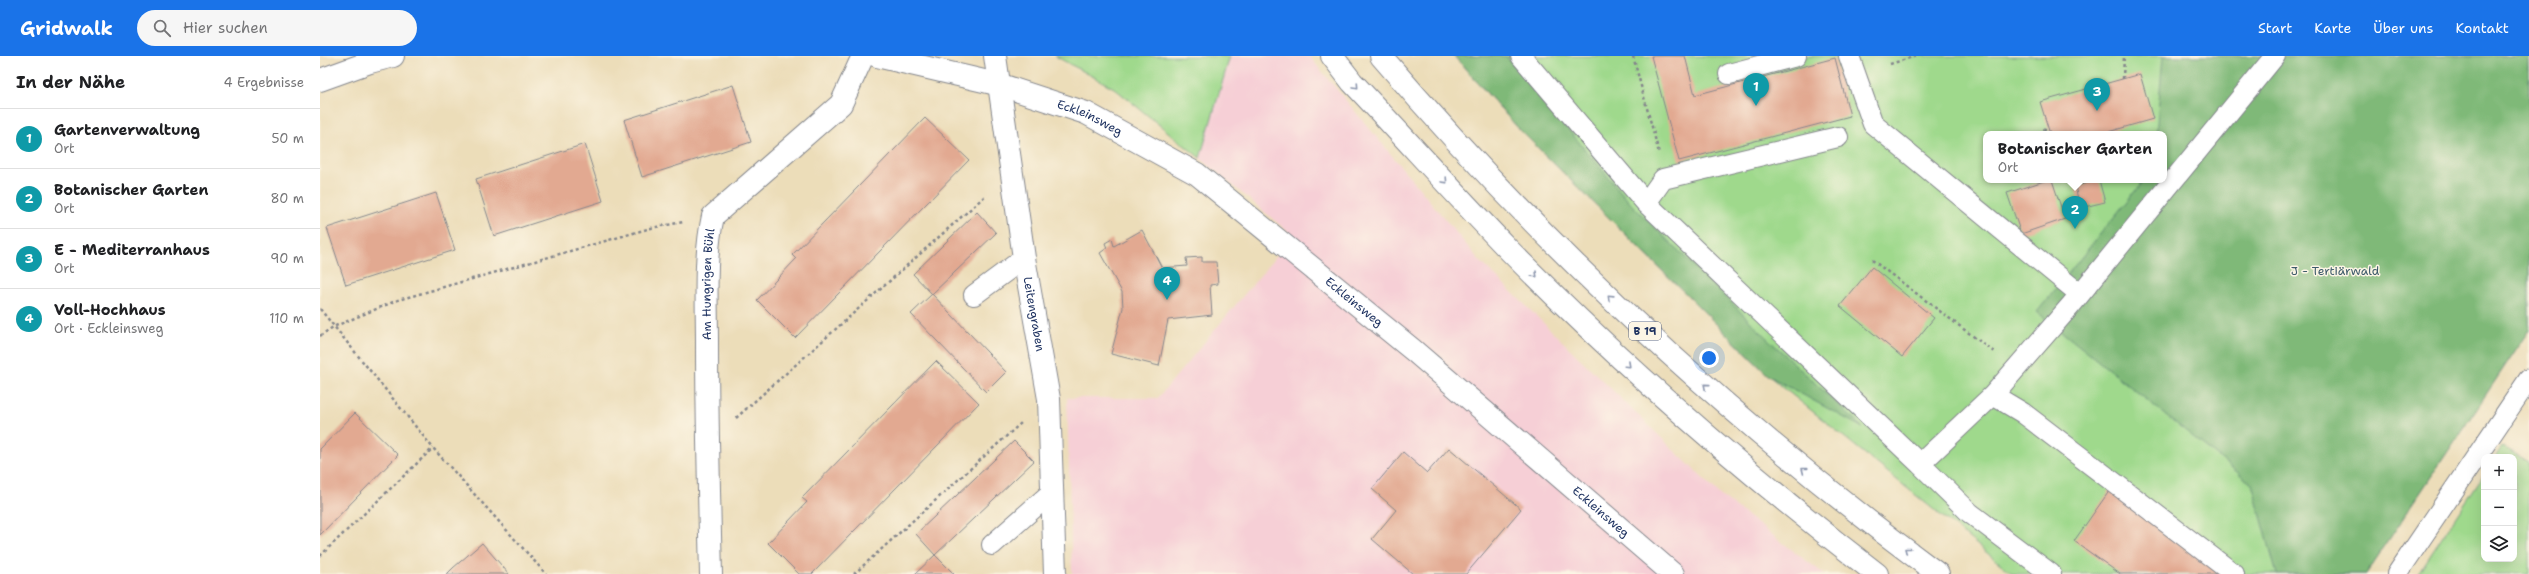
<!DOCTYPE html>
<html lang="de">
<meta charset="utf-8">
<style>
:root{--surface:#fff;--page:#f6f6f6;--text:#202124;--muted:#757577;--line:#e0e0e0;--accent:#1a73e8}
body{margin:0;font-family:"Shantell Sans",sans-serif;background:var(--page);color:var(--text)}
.controls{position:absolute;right:12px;bottom:12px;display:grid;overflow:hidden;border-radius:8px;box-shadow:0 4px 16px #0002}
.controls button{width:36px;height:36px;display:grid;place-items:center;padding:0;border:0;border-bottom:1px solid var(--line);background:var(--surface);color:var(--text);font:20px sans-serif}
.you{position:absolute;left:1389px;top:302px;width:14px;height:14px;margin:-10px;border:3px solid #fff;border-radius:50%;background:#1a73e8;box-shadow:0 0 0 6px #1a73e833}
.badge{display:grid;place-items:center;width:26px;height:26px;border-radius:50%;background:var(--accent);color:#fff;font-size:13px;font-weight:700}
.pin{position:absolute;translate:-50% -33px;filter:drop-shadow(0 1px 2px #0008)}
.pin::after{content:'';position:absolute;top:21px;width:14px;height:12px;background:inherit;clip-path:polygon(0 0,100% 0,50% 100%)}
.popup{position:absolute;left:1663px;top:75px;width:184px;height:52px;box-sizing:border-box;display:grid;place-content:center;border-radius:8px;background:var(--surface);filter:drop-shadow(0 1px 3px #0005);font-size:13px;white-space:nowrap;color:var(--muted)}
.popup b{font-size:15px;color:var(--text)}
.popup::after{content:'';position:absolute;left:50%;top:100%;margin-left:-8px;border:8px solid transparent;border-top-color:var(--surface)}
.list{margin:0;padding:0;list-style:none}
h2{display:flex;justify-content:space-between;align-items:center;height:52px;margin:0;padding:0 16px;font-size:17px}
h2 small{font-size:13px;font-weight:400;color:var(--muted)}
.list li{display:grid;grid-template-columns:26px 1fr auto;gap:12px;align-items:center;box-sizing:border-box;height:60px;padding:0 16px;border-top:1px solid var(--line)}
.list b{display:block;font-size:15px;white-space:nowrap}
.list p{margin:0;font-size:13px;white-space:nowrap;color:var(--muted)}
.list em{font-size:13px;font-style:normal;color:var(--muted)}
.icon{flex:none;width:22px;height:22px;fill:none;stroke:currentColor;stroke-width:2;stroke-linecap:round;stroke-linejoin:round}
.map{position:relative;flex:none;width:2209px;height:518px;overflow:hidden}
header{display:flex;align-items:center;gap:24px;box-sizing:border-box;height:56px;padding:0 20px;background:var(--accent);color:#fff}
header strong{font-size:19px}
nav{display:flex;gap:22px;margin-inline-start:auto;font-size:14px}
.search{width:280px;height:36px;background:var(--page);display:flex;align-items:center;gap:10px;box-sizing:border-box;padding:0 14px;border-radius:22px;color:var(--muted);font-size:15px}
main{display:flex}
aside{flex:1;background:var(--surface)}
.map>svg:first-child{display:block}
</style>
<header>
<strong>Gridwalk</strong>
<div class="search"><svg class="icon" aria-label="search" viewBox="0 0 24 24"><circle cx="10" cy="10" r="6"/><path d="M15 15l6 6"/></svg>Hier suchen</div>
<nav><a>Start</a><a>Karte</a><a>Über uns</a><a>Kontakt</a></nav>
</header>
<main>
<aside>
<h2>In der Nähe<small>4 Ergebnisse</small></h2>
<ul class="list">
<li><span class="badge" style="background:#0f9aa8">1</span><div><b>Gartenverwaltung</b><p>Ort</p></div><em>50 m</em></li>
<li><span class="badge" style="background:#0f9aa8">2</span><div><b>Botanischer Garten</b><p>Ort</p></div><em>80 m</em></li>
<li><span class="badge" style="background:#0f9aa8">3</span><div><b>E - Mediterranhaus</b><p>Ort</p></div><em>90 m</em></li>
<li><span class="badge" style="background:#0f9aa8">4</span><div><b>Voll-Hochhaus</b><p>Ort · Eckleinsweg</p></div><em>110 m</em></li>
</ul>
</aside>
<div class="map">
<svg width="2209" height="518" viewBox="0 0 2209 518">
<rect width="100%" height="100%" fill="#fcf5e5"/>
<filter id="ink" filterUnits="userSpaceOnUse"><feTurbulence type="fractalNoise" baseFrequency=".025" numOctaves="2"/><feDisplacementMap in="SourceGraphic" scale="8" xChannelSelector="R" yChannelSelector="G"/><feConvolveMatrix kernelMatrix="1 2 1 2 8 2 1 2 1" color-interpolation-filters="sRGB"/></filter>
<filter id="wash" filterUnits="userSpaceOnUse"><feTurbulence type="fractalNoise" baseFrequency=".012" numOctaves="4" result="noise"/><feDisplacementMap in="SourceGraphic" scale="16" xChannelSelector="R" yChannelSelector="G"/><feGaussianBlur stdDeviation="0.9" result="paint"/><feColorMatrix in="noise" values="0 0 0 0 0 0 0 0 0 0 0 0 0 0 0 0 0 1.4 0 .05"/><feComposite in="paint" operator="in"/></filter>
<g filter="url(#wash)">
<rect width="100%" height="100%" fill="#ecddb9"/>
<path fill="#f6cfd6" d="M910 0H989L1159 204 1402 441 1504 518H752L747 342H838L973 180 880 102Z"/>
<path fill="#9fd98c" stroke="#5d8475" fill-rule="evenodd" d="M735 0H910L880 102 794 32Z
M1134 0H2209V274L2046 518H1693L1449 320 1199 73ZM1666 78H1844V124H1666Z
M2182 391 2209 407V518H2098L2164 418V503H2194V401H2175Z"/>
<path fill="#7fb978" stroke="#4d746b" d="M1134 0H1186L1311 148 1449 284 1543 372 1449 320 1199 73Z
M1843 0H2209V274L2046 518H1957L1932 428 1717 256 1824 124H1844V78H1836Z"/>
<g id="blocks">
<path fill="#e2a991" d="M1331 0H1365L1375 39 1515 2 1530 60 1359 105Z
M1820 18 1833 63 1781 78H1730L1720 46Z
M413 29 431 86 322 121 304 64Z
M605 62 649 104 475 282 437 244 476 203 472 199Z
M265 88 283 145 174 180 156 123Z
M1727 124H1732L1745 163 1701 178 1687 137Z
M1779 124 1785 146 1760 152 1755 130Z
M116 137 135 194 26 229 7 172Z
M657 156 676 177 612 238 593 218Z
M822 174 842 212 867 210 866 202 882 201V206H896L898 228 890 229 892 259 848 264 839 310 791 298 803 252 802 236 780 197 787 192 785 187 792 183 794 190Z
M1552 211 1614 262 1582 301 1520 250Z
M612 238 686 316 666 336 591 258Z
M616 305 659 347 492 518H479L448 487 487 446 482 442Z
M35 357 78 399 0 479V393Z
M694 385 714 405 615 499 596 478Z
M1129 392 1201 453 1146 518H1093L1052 483 1076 454 1052 433 1083 396 1107 417Z
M1790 434 1906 518H1800L1754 485Z
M162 487 189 518H127L133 512Z
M615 499 634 518H595Z"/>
</g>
</g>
<g filter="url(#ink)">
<use href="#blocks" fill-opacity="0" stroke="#84868c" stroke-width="1"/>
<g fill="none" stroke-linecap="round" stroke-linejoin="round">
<g stroke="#84868c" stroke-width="22">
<path id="service" d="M1201 0 1326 147 1600 408 1673 339 1752 248 1955 0
M1529 0 1553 68 1760 238
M1409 18 1476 0
M1326 147 1343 123 1518 81
M654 239 704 202
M1673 339 1703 357 1914 518
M1600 408 1650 457 1731 518
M672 489 733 435
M2077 518 2209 323"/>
</g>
<g stroke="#84868c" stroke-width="24">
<g id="minor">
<path id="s1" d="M557 0 681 29 766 57 877 118 1093 294 1353 518"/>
<path id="s2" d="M675 0 704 202 729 343 735 518"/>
<path d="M0 24 50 6 73 0"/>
<path id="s3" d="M391 518C389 441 387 364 387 287 387 245 384 201 393 160L521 48 543 0"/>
</g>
</g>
<g stroke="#84868c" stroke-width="24">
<path id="primary" d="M1012 0 1032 26C1084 81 1135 138 1188 193 1303 310 1427 418 1557 518
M1061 0C1226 193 1414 367 1618 518"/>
</g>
<path stroke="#84868c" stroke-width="2.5" stroke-dasharray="3 3" stroke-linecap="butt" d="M1313 0 1339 97
M1570 8 1596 0
M1803 23 1804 0
M1719 78 1727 71
M1552 204 1674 296
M0 253 113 392 226 518
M0 280 13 271 78 244 331 172 363 166
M416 362 666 139
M0 500 113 392
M534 518 701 367"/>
<use href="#service" stroke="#fff" stroke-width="20"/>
<use href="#minor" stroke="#fff" stroke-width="22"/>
<use href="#primary" stroke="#fff" stroke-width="22"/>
</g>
<defs><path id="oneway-chevron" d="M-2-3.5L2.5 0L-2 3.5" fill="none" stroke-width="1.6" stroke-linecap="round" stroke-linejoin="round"/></defs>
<g stroke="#8d97ae">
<use href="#oneway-chevron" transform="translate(1036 30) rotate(47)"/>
<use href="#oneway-chevron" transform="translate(1125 125) rotate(47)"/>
<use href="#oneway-chevron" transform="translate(1215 219) rotate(44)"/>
<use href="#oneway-chevron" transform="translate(1290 241) rotate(-136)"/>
<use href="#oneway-chevron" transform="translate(1308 309) rotate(43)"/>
<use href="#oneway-chevron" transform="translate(1386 330) rotate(-139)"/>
<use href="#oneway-chevron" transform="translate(1484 414) rotate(-142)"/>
<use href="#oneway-chevron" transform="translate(1587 494) rotate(-142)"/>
</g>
</g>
<g text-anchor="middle" stroke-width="3" stroke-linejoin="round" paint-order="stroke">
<rect fill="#fcf5e5" stroke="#5e6a86" stroke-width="1" x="1309" y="266" width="32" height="18" rx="3"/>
<g font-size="11" font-weight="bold" fill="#1b2f5e">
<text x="1325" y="279">B 19</text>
</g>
<g font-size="12" fill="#1b2f5e" stroke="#fcf5e5">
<text dy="4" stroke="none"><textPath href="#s1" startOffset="222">Eckleinsweg</textPath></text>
<text dy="4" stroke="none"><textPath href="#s3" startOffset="290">Am Hungrigen Bühl</textPath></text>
<text dy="4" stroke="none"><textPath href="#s1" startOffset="546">Eckleinsweg</textPath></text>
<text dy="4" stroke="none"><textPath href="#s2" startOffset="261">Leitengraben</textPath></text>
<text dy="4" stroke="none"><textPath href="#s1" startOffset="870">Eckleinsweg</textPath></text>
</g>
<g font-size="12" fill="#3c5a6a" stroke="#fcf5e5">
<text x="2015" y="219">J - Tertiärwald</text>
</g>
</g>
</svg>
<div class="controls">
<button>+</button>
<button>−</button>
<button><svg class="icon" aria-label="layers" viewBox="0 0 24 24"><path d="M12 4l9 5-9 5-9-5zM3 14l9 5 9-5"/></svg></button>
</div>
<div class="you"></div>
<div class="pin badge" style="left:1436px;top:50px;background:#0f9aa8">1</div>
<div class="pin badge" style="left:1755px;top:173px;background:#0f9aa8">2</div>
<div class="popup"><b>Botanischer Garten</b>Ort</div>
<div class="pin badge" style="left:1777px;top:55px;background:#0f9aa8">3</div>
<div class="pin badge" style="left:847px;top:244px;background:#0f9aa8">4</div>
</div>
</main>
